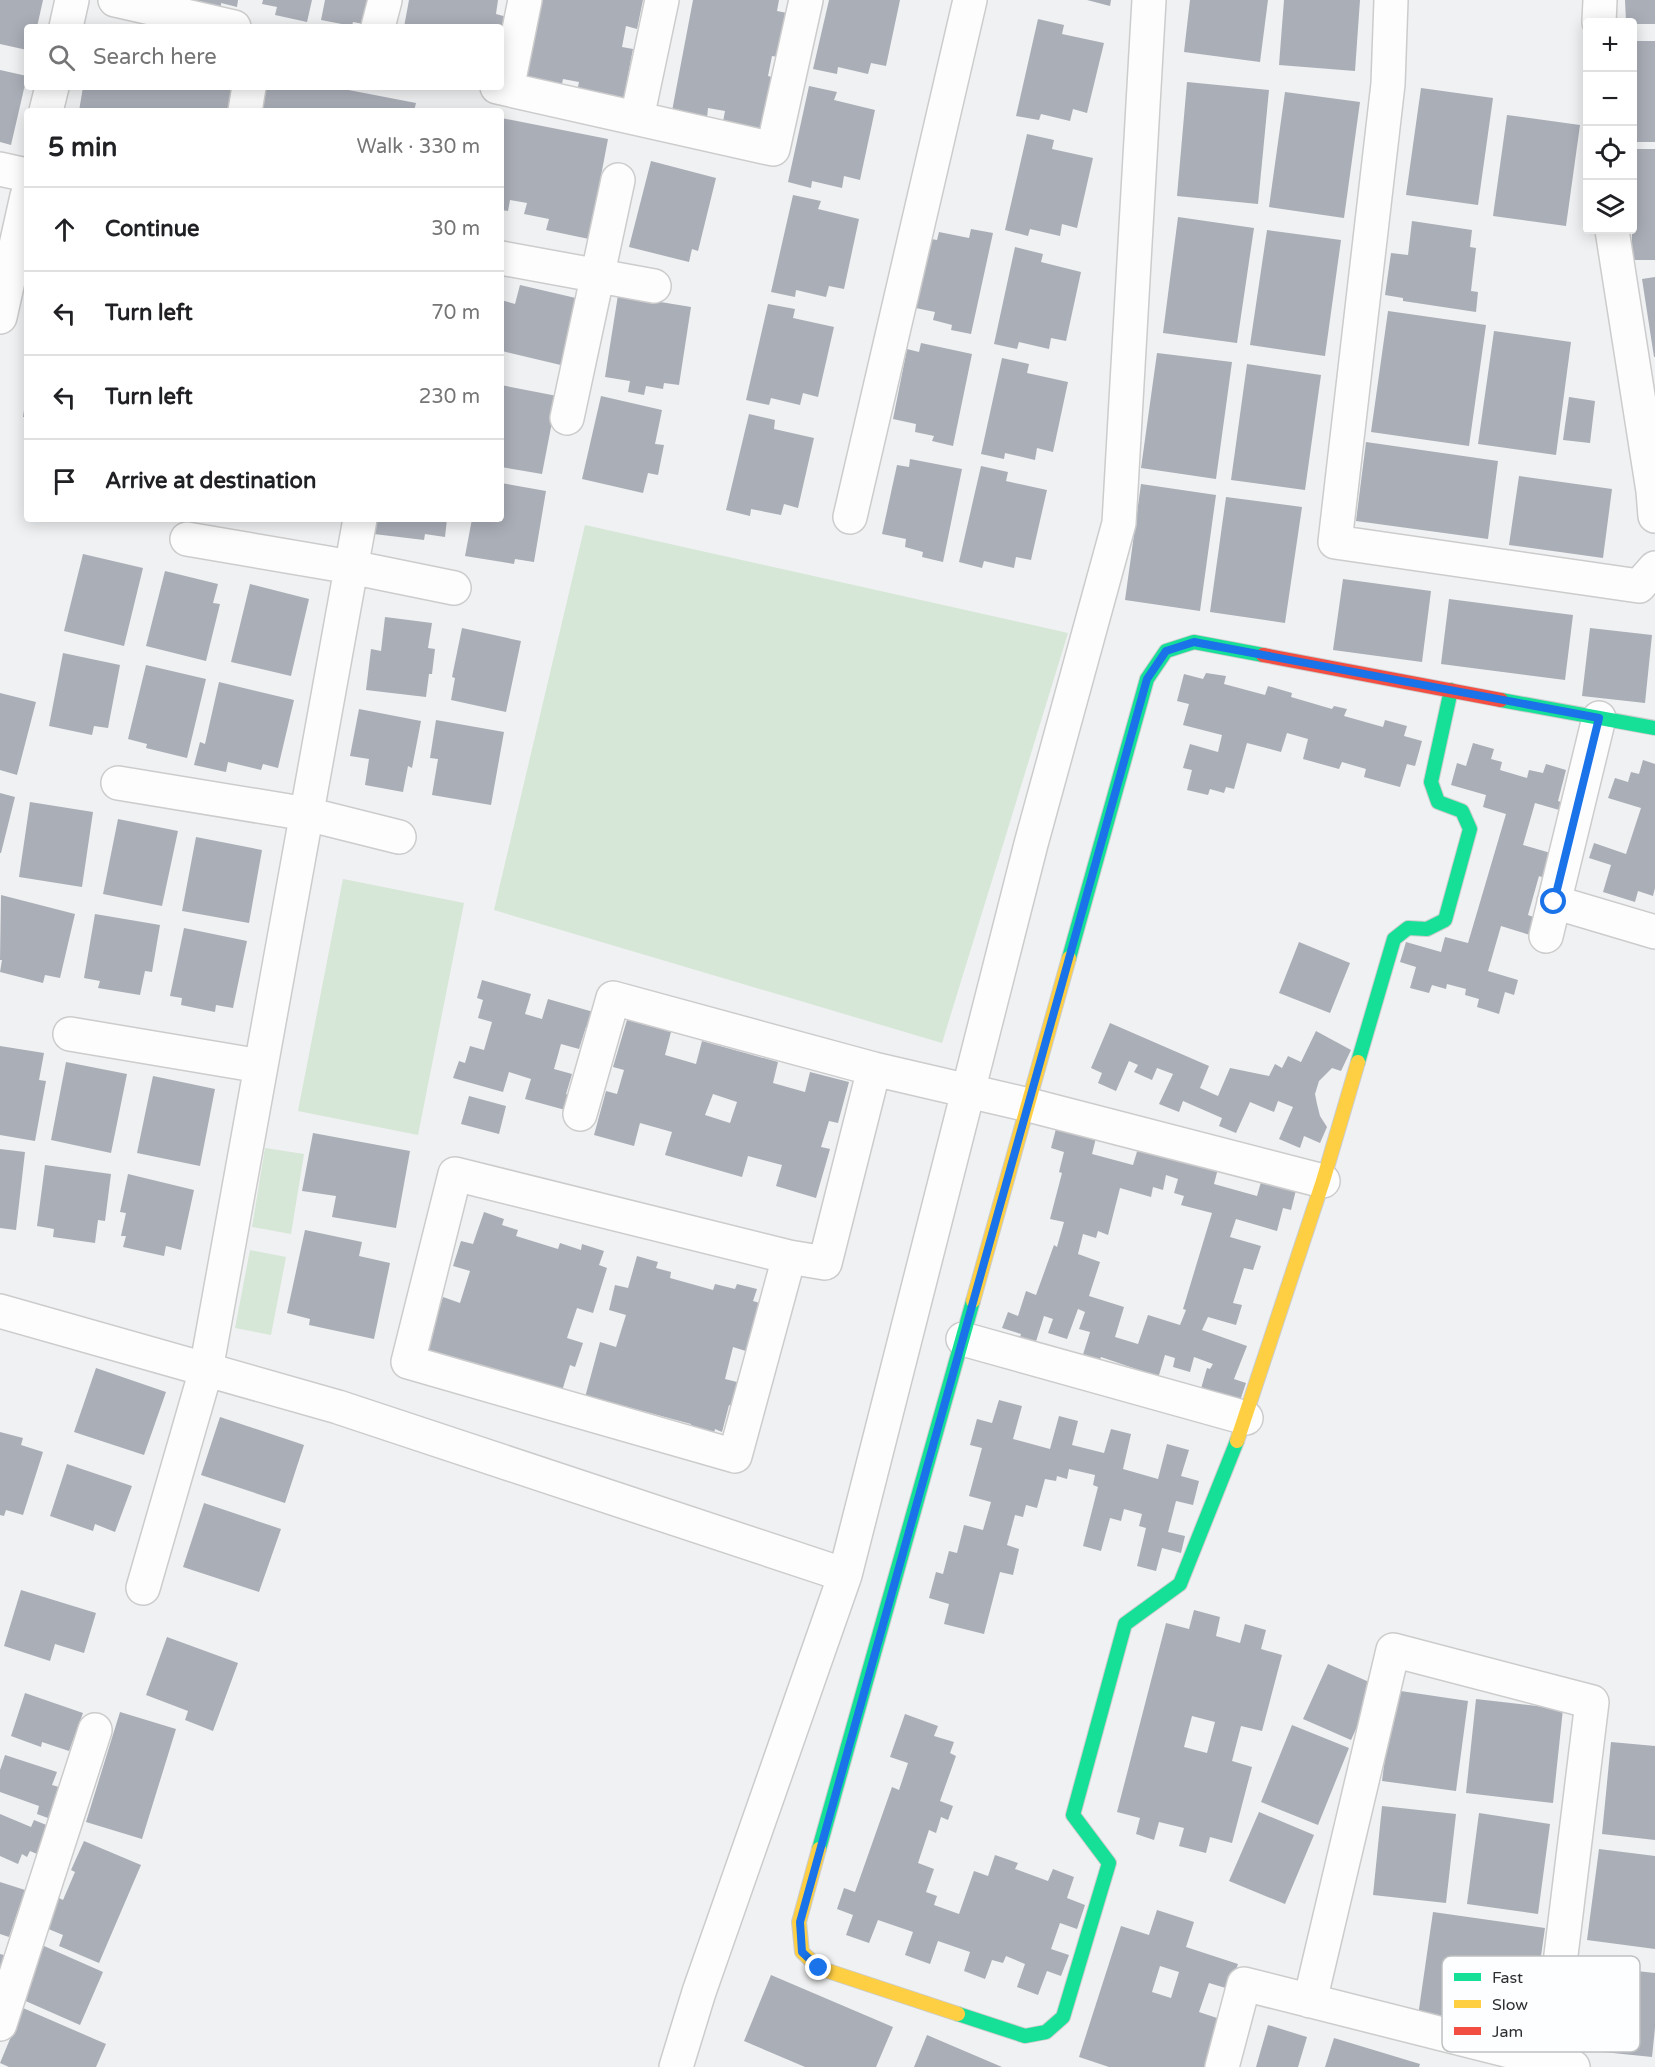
<!DOCTYPE html>
<meta charset="utf-8">
<style>
:root{--surface:#fff;--page:#f6f6f6;--text:#202124;--muted:#757577;--line:#e0e0e0}
body{margin:0;font-family:"Varela Round",sans-serif;background:var(--page);color:var(--text)}
.controls{position:absolute;right:18px;top:18px;display:grid;overflow:hidden;border-radius:6px;box-shadow:0 3px 15px #0003}
.controls button{width:54px;height:54px;display:grid;place-items:center;padding:0;border:0;border-bottom:2px solid var(--line);background:var(--surface);color:var(--text);font:30px sans-serif}
.stop{position:absolute;width:18px;height:18px;margin:-14px;border:4px solid #1a73e8;border-radius:50%;background:#fff}
.stop.end{background:#1a73e8;border-color:#fff;box-shadow:0 2px 6px #0008}
.list{margin:0;padding:0;list-style:none}
h2{display:flex;justify-content:space-between;align-items:center;height:78px;margin:0;padding:0 24px;font-size:26px}
h2 small{font-size:20px;font-weight:400;color:var(--muted)}
.list li{display:grid;grid-template-columns:39px 1fr auto;gap:18px;align-items:center;box-sizing:border-box;height:84px;padding:0 24px;border-top:2px solid var(--line)}
.list b{display:block;font-size:22px;white-space:nowrap}
.list em{font-size:20px;font-style:normal;color:var(--muted)}
.icon{flex:none;width:33px;height:33px;fill:none;stroke:currentColor;stroke-width:2;stroke-linecap:round;stroke-linejoin:round}
.map{position:relative;flex:none;width:1655px;height:2067px;overflow:hidden}
.search{position:absolute;background:var(--surface);box-shadow:0 3px 15px #0003;left:24px;top:24px;width:480px;height:66px;display:flex;align-items:center;gap:15px;box-sizing:border-box;padding:0 21px;border-radius:6px;color:var(--muted);font-size:22px}
.panel{position:absolute;background:var(--surface);box-shadow:0 3px 15px #0003;left:24px;top:108px;width:480px;height:414px;border-radius:6px}
.map>svg:first-child{display:block}
</style>
<div class="map">
<svg width="1655" height="2067" viewBox="0 0 1655 2067">
<rect width="100%" height="100%" fill="#f0f1f2"/>
<path fill="#d6e6d7" d="M585 525 1068 633 942 1043 494 910Z
M343 879 464 903 418 1135 298 1111Z
M265 1148 304 1154 291 1234 252 1227Z
M250 1250 286 1257 271 1335 235 1328Z"/>
<path fill="#aaaeb7" fill-rule="evenodd" d="M0 0H43L37 27H27V50L0 44Z
M190 0H238L237 7 221 3V7Z
M263 0H312L307 22 275 15 277 7 262 4Z
M325 0H374L369 25 353 22 352 26 321 20Z
M409 0H498L496 14 507 17 501 44V27H404Z
M542 0H643L637 29 626 26 622 47 633 49 623 101 577 92 579 82 563 79 561 89 526 82Z
M693 0H779L777 11 792 14 783 58 772 56 768 76 779 79 769 130 723 122 725 111 708 108 707 118 672 111Z
M829 0H900L886 66 871 63 868 74 838 67 837 74 813 69Z
M1087 0H1111L1110 6Z
M1190 0H1268L1260 62 1184 52Z
M1284 0H1360L1355 71 1279 65Z
M1625 0H1655V24H1632V22H1626Z
M1038 19 1064 25 1062 34 1104 43 1087 113 1073 109 1070 121 1041 114 1039 120 1016 116Z
M1632 41H1655V142H1632Z
M0 70 27 76 11 145 0 142Z
M1187 82 1269 90 1258 204 1177 196Z
M809 86 837 92 834 100 875 110 860 180 844 176 842 188 812 181 811 188 788 182Z
M83 87H236L231 111H79Z
M266 87H333L416 103 414 111H261Z
M1421 88 1493 98 1478 205 1406 195Z
M1285 92 1360 102 1344 218 1269 207Z
M1507 115 1580 125 1566 226 1493 216Z
M501 118 608 139 589 239 546 230 549 219 524 214 527 203 510 200 508 211 501 210Z
M1027 134 1054 140 1052 149 1093 158 1077 228 1062 224 1060 236 1030 229 1028 236 1005 230Z
M1632 149H1655V260H1632Z
M651 161 716 178 698 251 692 249 689 262 629 247Z
M793 195 821 201 818 209 859 219 844 289 829 286 826 297 796 290 795 297 771 292Z
M1178 217 1254 228 1237 343 1163 333Z
M1412 221 1472 230 1470 247 1476 248 1471 291 1478 292 1476 312 1403 301V298L1385 295 1391 253 1408 255Z
M971 229 993 233 971 334 951 330 952 325 933 320 935 312 911 307 926 238 937 240 939 232 969 238Z
M1267 230 1341 240 1325 356 1250 345Z
M1015 247 1043 254 1041 262 1081 272 1066 341 1051 338 1049 349 1019 342 1017 349 994 344Z
M1655 277V357H1654L1642 279Z
M520 285 580 299 565 366 502 351 504 339 501 338V300L515 304Z
M618 295 691 307 679 385 664 383 663 389 646 386 644 395 628 392 630 381 605 377Z
M768 304 795 309 793 318 834 327 818 397 803 393 800 405 771 398 769 405 746 400Z
M1388 311 1486 325 1469 446 1371 432Z
M1494 331 1571 342 1556 455 1478 444Z
M921 343 972 354 953 446 932 441 934 436 915 432 916 424 893 419 907 349 919 352Z
M1157 353 1232 362 1216 479 1141 468Z
M1002 358 1029 364 1027 373 1068 382 1053 452 1037 448 1035 460 1005 453 1004 459 981 454Z
M1247 364 1321 375 1305 490 1231 480Z
M501 385 557 396 542 474 501 467Z
M26 396H27V417H23Z
M601 396 662 410 655 444 664 445 658 475 648 473 643 493 582 479Z
M1569 397 1595 401 1590 443 1563 440Z
M749 414 775 420 774 429 814 438 798 508 784 504 781 515 751 509 750 516 726 510Z
M1366 442 1498 461 1488 539 1356 521Z
M910 459 962 469 943 562 922 557 923 552 905 547 906 539 882 534 897 465 909 467Z
M981 466 1008 472 1006 481 1047 490 1031 560 1016 557 1014 568 984 561 982 568 959 562Z
M1519 476 1612 489 1603 558 1509 545Z
M501 483 546 491 534 562 515 559 514 564 465 556 472 519H501Z
M1141 484 1216 495 1200 611 1125 600Z
M1226 497 1302 507 1285 623 1210 612Z
M376 519H447L445 537 425 534 424 540 374 534Z
M83 554 143 568 124 646 64 631Z
M165 571 218 584 213 603 220 604 206 661 146 646Z
M1343 579 1431 591 1422 662 1333 650Z
M250 584 309 599 291 676 231 662Z
M1449 599 1573 615 1565 680 1441 664Z
M385 617 432 623 428 648 435 649 432 674H429L426 697 366 690 371 649 381 651Z
M462 628 521 641 506 712 451 700 455 678 452 677Z
M1590 628 1652 635 1645 703 1582 696Z
M63 653 120 665 108 728 94 726 92 735 49 726Z
M146 665 206 679 187 758 146 748 147 744 128 739Z
M1206 673 1226 676 1224 684 1265 695 1268 686 1292 693 1291 697 1332 709 1334 706 1347 709 1344 716 1383 727 1385 720 1407 726 1404 736 1422 741 1415 766 1407 764 1400 787 1364 777 1366 769 1342 762 1339 769 1303 759 1308 739 1287 733 1281 752 1247 743 1234 789 1226 787 1224 793 1210 789 1208 795 1187 790 1192 770 1183 768 1190 744 1218 752 1222 735 1183 725 1189 704 1177 701 1184 674 1203 679Z
M219 682 294 700 278 768 263 764 261 770 228 762 226 772 194 765 200 742 205 744Z
M0 693 36 702 17 775 0 770Z
M359 709 421 721 412 768 408 766 403 792 365 785 369 759 350 756Z
M436 720 504 732 491 805 432 795 438 759 430 758Z
M1473 743 1494 749 1491 759 1502 762 1500 770 1527 778 1529 770 1543 773 1546 764 1566 770 1558 801 1568 804 1566 812 1535 803 1523 845 1554 854 1547 879 1539 876 1528 915 1536 918 1530 935 1501 926 1488 971 1518 980 1514 995 1505 992 1499 1014 1477 1007 1479 999 1465 995 1466 989 1447 984 1446 989 1432 985 1429 993 1410 988 1416 967 1400 962 1406 942 1441 952 1445 937 1468 943 1506 814 1483 807 1486 795 1451 785 1457 763 1466 766Z
M1643 760 1655 764V888L1653 896 1638 891 1635 902 1603 892 1611 865 1589 858 1594 843 1626 854 1641 808 1608 798 1615 778 1628 782 1631 772 1639 774Z
M0 793 15 797 1 853H0Z
M30 802 93 812 82 887 19 877Z
M118 819 178 831 162 906 103 894Z
M196 837 262 850 249 923 182 911Z
M1 895 75 914 60 978 45 975 43 983 0 972 2 960H0Z
M95 914 160 925 152 972 145 971 140 995 98 988 100 981 84 978Z
M184 928 247 941 233 1008 216 1005 215 1012 181 1005 182 998 170 996Z
M1299 942 1350 963 1330 1013 1279 993Z
M482 980 531 994 525 1014 542 1019 548 999 597 1013 592 1029 586 1027 579 1049 561 1044 554 1069 572 1074 566 1094 573 1096 569 1111 525 1099 531 1079 509 1072 503 1092 453 1078 459 1061 465 1063 470 1046 484 1050 492 1022 478 1018 483 1000 477 998Z
M627 1020 671 1032 665 1055 696 1064 702 1041 778 1062 773 1083 805 1092 810 1072 849 1082 838 1123 829 1121 821 1147 830 1149 816 1198 776 1186 782 1165 748 1156 742 1177 665 1155 672 1132 640 1123 634 1146 594 1135 606 1091 617 1094 624 1070 613 1067ZM713 1094 737 1102 730 1123 705 1115Z
M1110 1023 1209 1066 1200 1088 1218 1096 1230 1068 1269 1076 1275 1064 1282 1068 1288 1056 1301 1062 1316 1031 1351 1050 1341 1071 1332 1068 1319 1081 1315 1094 1317 1104 1320 1116 1327 1127 1320 1143 1304 1136 1300 1148 1279 1139 1293 1107 1278 1101 1274 1112 1250 1102 1236 1133 1219 1126 1222 1118 1183 1101 1179 1112 1159 1104 1173 1074 1157 1068 1152 1080 1134 1072 1138 1065 1129 1061 1116 1091 1098 1083 1102 1073 1091 1068Z
M0 1046 44 1053 39 1080 46 1081 35 1141 0 1135Z
M66 1062 127 1074 111 1153 51 1140Z
M153 1076 215 1089 200 1166 137 1153Z
M469 1096 506 1106 499 1134 461 1124Z
M1058 1121 1099 1126 1092 1154 1133 1165 1142 1135 1221 1157 1214 1184 1257 1196 1265 1168 1297 1186 1291 1210 1283 1208 1277 1231 1236 1219 1230 1237 1261 1246 1253 1270 1244 1268 1233 1303 1242 1305 1236 1325 1208 1317 1202 1330 1247 1346 1234 1379 1246 1383 1240 1401 1200 1392 1207 1368 1210 1369 1213 1364 1194 1357 1190 1372 1173 1367 1175 1358 1165 1355 1156 1385 1136 1379 1139 1370 1101 1357 1097 1367 1081 1361 1090 1332 1079 1329 1085 1312 1078 1309 1067 1339 1048 1333 1053 1319 1044 1316 1033 1351 1017 1346 1021 1334 1002 1328 1008 1312 1018 1316 1026 1291 1036 1295 1054 1245 1057 1247 1064 1222 1050 1219 1062 1173 1059 1172 1064 1152 1051 1148ZM1166 1175 1178 1179 1174 1193 1184 1196 1181 1205 1212 1213 1183 1309 1186 1310 1180 1325 1148 1315 1138 1344 1115 1337 1124 1307 1089 1296 1100 1262 1078 1254 1083 1234 1096 1238 1098 1231 1108 1235 1120 1188 1151 1197 1153 1187 1163 1190Z
M313 1133 410 1151 396 1228 332 1217 336 1196 302 1191Z
M0 1149 25 1152 16 1230 0 1228Z
M45 1165 111 1174 105 1221 98 1220 95 1243 53 1237 54 1229 37 1226Z
M128 1174 194 1190 181 1250 166 1246 164 1256 123 1247 126 1236H121L126 1213 120 1212Z
M484 1212 504 1219 502 1225 518 1230 516 1236 558 1249 560 1243 581 1250 582 1244 604 1251 599 1265 607 1268 593 1313 577 1308 567 1338 583 1343 575 1367 570 1365 562 1391 455 1358 453 1364 425 1355 443 1297 460 1303 470 1271 453 1266 461 1241 473 1244Z
M305 1230 362 1242 359 1256 390 1263 374 1339 309 1325 310 1319 287 1313Z
M637 1256 658 1262 656 1268 671 1272 670 1278 713 1290 715 1284 735 1289 737 1284 757 1289 753 1301 763 1304 749 1352 733 1347 725 1379 741 1383 734 1407 729 1405 722 1432 715 1429 713 1437 690 1430 691 1424 613 1403 612 1408 584 1401 600 1342 616 1347 626 1315 609 1310 615 1285 628 1288Z
M96 1368 166 1392 144 1455 74 1432Z
M999 1400 1022 1406 1013 1439 1050 1449 1059 1416 1078 1421 1072 1445 1104 1453 1111 1429 1131 1434 1123 1469 1158 1479 1167 1444 1189 1450 1181 1476 1199 1481 1193 1505 1176 1501 1168 1532 1185 1536 1181 1553 1162 1548 1156 1571 1137 1566 1146 1528 1139 1526 1142 1514 1124 1509 1121 1521 1110 1518 1101 1551 1083 1546 1098 1487 1093 1485 1095 1475 1069 1469 1067 1479 1057 1476 1056 1481 1045 1479 1037 1508 1026 1505 1023 1517 1015 1515 1007 1545 1019 1549 1013 1575 1000 1572 984 1634 944 1624 949 1604 929 1598 936 1572 943 1574 949 1551 957 1553 964 1525 983 1530 991 1502 969 1496 982 1448 970 1445 977 1419 992 1423Z
M220 1417 304 1445 285 1503 201 1475Z
M0 1432 23 1438 21 1445 43 1452 23 1515 6 1510 4 1516 0 1515Z
M67 1464 132 1486 115 1532 95 1524 93 1531 50 1516Z
M204 1503 281 1529 259 1592 183 1567Z
M21 1590 96 1613 84 1653 55 1644 50 1661 4 1646Z
M1194 1610 1220 1617 1216 1636 1240 1643 1245 1624 1266 1630 1261 1649 1282 1655 1262 1731 1241 1726 1232 1761 1252 1767 1232 1843 1210 1837 1206 1853 1179 1846 1184 1828 1159 1822 1154 1840 1136 1834 1140 1818 1117 1812 1166 1623 1189 1629ZM1192 1716 1215 1722 1207 1753 1184 1747Z
M167 1637 238 1663 213 1731 185 1720 188 1711 146 1695Z
M1328 1664 1376 1685 1351 1740 1303 1719Z
M1394 1690 1468 1701 1456 1791 1382 1781Z
M25 1693 83 1713 69 1751 42 1742 41 1747 11 1736Z
M1476 1699 1563 1709 1553 1803 1466 1793Z
M120 1712 176 1729 142 1839 86 1822Z
M905 1714 938 1726 934 1736 954 1742 950 1753 956 1756 940 1801 953 1806 948 1820 941 1817 936 1833 929 1830 918 1863 934 1869 926 1892 937 1896 934 1905 959 1914 974 1871 988 1876 995 1855 1018 1863 1015 1869 1048 1881 1053 1869 1074 1877 1067 1898 1085 1905 1077 1929 1060 1923 1051 1949 1069 1955 1061 1976 1047 1971 1038 1995 1017 1987 1025 1964 1006 1956 1003 1963 992 1960 985 1979 964 1971 970 1952 938 1941 930 1964 905 1955 913 1932 878 1920 869 1943 846 1935 853 1915 837 1909 844 1888 855 1892 892 1787 899 1790 908 1763 890 1757Z
M1292 1725 1349 1748 1318 1825 1261 1802Z
M1611 1742 1655 1746V1840L1602 1834Z
M5 1755 57 1772 52 1785 59 1787 48 1818 37 1814 39 1806 0 1792V1770Z
M1382 1806 1456 1814 1446 1903 1373 1895Z
M1259 1812 1314 1835 1285 1904 1229 1881Z
M1479 1813 1550 1824 1538 1914 1467 1904Z
M0 1814 31 1827 34 1820 49 1826 37 1854 30 1851 27 1857 22 1854 18 1864 0 1856Z
M84 1841 141 1865 99 1963 59 1946 63 1935 46 1928 59 1898 63 1900 75 1872 71 1870Z
M1599 1849 1655 1856V1949L1587 1940Z
M0 1882 25 1890 9 1937 0 1934Z
M1157 1910 1194 1922 1186 1947 1238 1964 1229 1989 1209 1983 1199 2012 1220 2019 1205 2067H1109L1079 2057 1121 1926 1149 1935ZM1160 1966 1179 1972 1171 1998 1152 1992Z
M1433 1912 1545 1928 1530 2033 1418 2016Z
M44 1946 103 1972 80 2025 21 1999Z
M0 1954 7 1956 0 1975Z
M1582 1965 1655 1973V2028L1652 2057 1574 2049Z
M771 1975 893 2027 876 2067H805L744 2041Z
M23 2008 106 2044 96 2067H9L0 2063Z
M1268 2025 1307 2037 1298 2067H1256Z
M927 2035 1002 2067H914Z
M1334 2038 1420 2064 1419 2067H1325Z"/>
<g fill="none" stroke-linecap="round" stroke-linejoin="round">
<g stroke="#cccccd" stroke-width="36">
<path id="street" d="M115 0 234 27
M1391 0 1388 84 1335 542 1639 586 1655 568
M1599 22 1600 0
M66 27 72 0
M378 27 385 0
M497 87 773 149 806 0
M507 89 525 0
M46 111 52 87
M245 111 249 87
M637 118 662 0
M0 169 27 175
M1612 230 1653 491 1655 516
M501 258 654 286
M0 317 27 196
M567 418 618 180
M850 517 970 0
M187 539 351 567 454 588
M118 783 307 814 399 837
M1554 902 1655 932
M1546 936 1599 718
M70 1034 260 1066
M580 1114 613 998 874 1069 1029 1105 1323 1181
M789 1257 735 1456 408 1362 455 1174 789 1257 825 1263 874 1069
M0 1311 338 1407 845 1575
M963 1339 1246 1418
M143 1588 206 1370 360 519
M1310 2001 1393 1650 1592 1702 1548 2061
M0 2024 95 1730
M676 2067 699 1992 845 1575 1031 844 1119 523 1149 0
M1222 2067 1244 1984 1573 2067"/>
</g>
<g stroke="#cccccd" stroke-width="16">
<path id="fast" d="M1501 700 1655 728
M1069 958 1147 679 1166 651 1194 642 1263 655
M1358 1062 1394 939 1408 928 1427 929 1445 920 1470 829 1462 811 1438 802 1431 782 1451 690
M819 1849 973 1301
M958 2014 1025 2036 1046 2032 1063 2017 1109 1863 1073 1815 1125 1624 1180 1584 1237 1441"/>
</g>
<g stroke="#cccccd" stroke-width="16">
<path id="slow" d="M973 1301 1069 958
M1237 1441 1323 1181 1358 1062
M819 1849 799 1922 802 1952 819 1968 958 2014"/>
</g>
<g stroke="#cccccd" stroke-width="16">
<path id="jam" d="M1263 655 1501 700"/>
</g>
<use href="#street" stroke="#fdfdfd" stroke-width="33"/>
<use href="#fast" stroke="#16e098" stroke-width="14"/>
<use href="#slow" stroke="#ffcf43" stroke-width="14"/>
<use href="#jam" stroke="#f24e42" stroke-width="14"/>
</g>
<g fill="none" stroke-linecap="round" stroke-linejoin="round">
<path stroke="#1a73e8" stroke-width="8" d="M819 1968 802 1952 800 1922 1147 679 1166 651 1194 642 1599 718 1554 902"/>
</g>
<rect x="1442" y="1956" width="198" height="96" rx="9" fill="#fdfeff" stroke="#bfc0c1" stroke-width="1.5"/>
<rect x="1454" y="1973" width="27" height="8" fill="#16e098"/>
<rect x="1454" y="2000" width="27" height="8" fill="#ffcf43"/>
<rect x="1454" y="2027" width="27" height="8" fill="#f24e42"/>
<g font-size="16" fill="#2f2f30">
<text x="1492" y="1983">Fast</text>
<text x="1492" y="2010">Slow</text>
<text x="1492" y="2037">Jam</text>
</g>
</svg>
<div class="controls">
<button>+</button>
<button>−</button>
<button><svg class="icon" aria-label="locate" viewBox="0 0 24 24"><circle cx="12" cy="12" r="6"/><path d="M12 2v4M12 18v4M2 12h4M18 12h4"/></svg></button>
<button><svg class="icon" aria-label="layers" viewBox="0 0 24 24"><path d="M12 4l9 5-9 5-9-5zM3 14l9 5 9-5"/></svg></button>
</div>
<div class="stop" style="left:1554px;top:902px"></div>
<div class="stop end" style="left:819px;top:1968px"></div>
<div class="search"><svg class="icon" aria-label="search" viewBox="0 0 24 24"><circle cx="10" cy="10" r="6"/><path d="M15 15l6 6"/></svg>Search here</div>
<section class="panel">
<h2>5 min<small>Walk · 330 m</small></h2>
<ul class="list">
<li><svg class="icon" aria-label="ahead" viewBox="0 0 24 24"><path d="M12 20V5M6 11l6-6 6 6"/></svg><div><b>Continue</b></div><em>30 m</em></li>
<li><svg class="icon" aria-label="left" viewBox="0 0 24 24"><path d="M17 20v-9H6M10 6l-5 5 5 5"/></svg><div><b>Turn left</b></div><em>70 m</em></li>
<li><svg class="icon" aria-label="left" viewBox="0 0 24 24"><path d="M17 20v-9H6M10 6l-5 5 5 5"/></svg><div><b>Turn left</b></div><em>230 m</em></li>
<li><svg class="icon" aria-label="arrive" viewBox="0 0 24 24"><path d="M6 21V4h12l-3 4 3 4H6"/></svg><div><b>Arrive at destination</b></div></li>
</ul>
</section>
</div>
